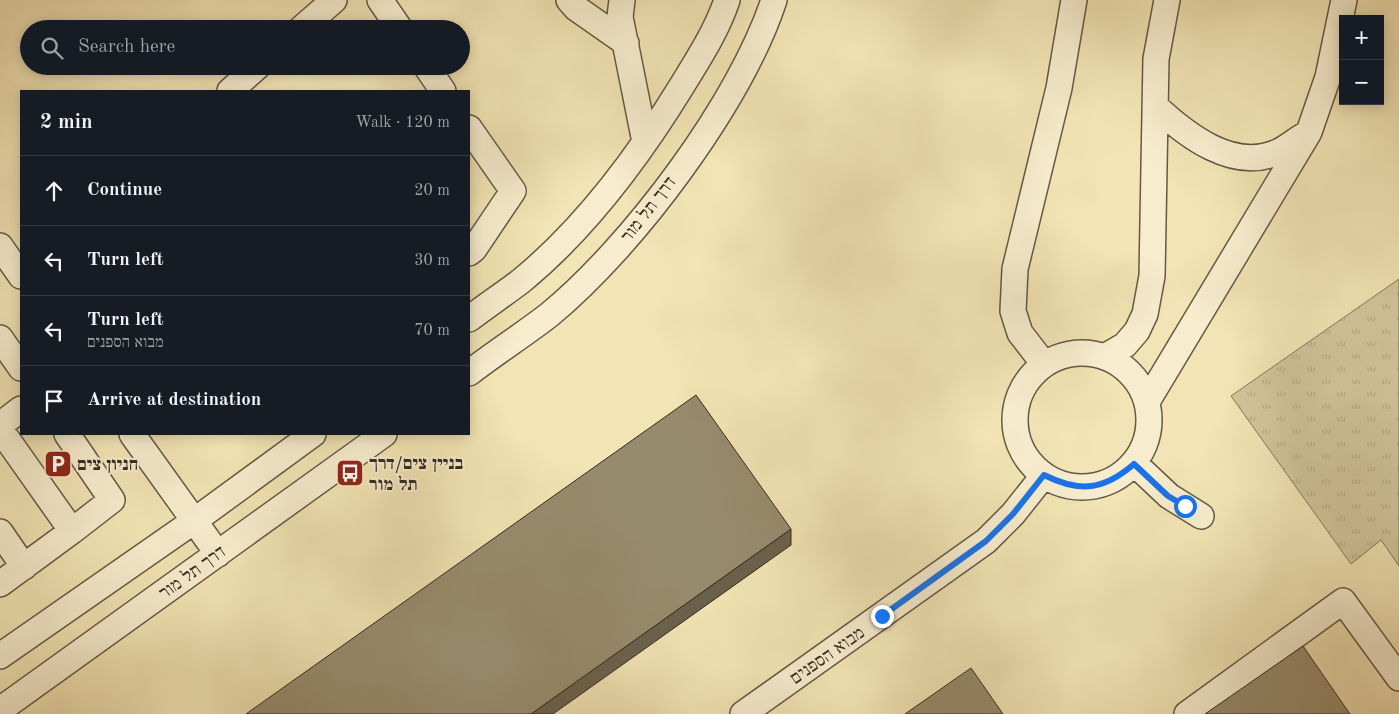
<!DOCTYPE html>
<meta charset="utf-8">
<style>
:root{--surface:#171b24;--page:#242831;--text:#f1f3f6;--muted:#9ea1a6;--line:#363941}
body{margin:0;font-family:"Old Standard TT","Frank Ruhl Libre",serif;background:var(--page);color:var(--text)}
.controls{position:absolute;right:15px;top:15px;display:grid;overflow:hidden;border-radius:0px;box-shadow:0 2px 12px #0003}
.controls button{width:45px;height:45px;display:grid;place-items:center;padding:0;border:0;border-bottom:1px solid var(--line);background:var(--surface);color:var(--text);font:25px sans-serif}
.stop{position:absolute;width:15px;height:15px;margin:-11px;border:4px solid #1a73e8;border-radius:50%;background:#fff}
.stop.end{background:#1a73e8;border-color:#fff;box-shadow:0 1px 5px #0008}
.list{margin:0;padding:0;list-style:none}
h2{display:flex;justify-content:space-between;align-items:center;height:65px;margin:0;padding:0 20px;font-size:21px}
h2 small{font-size:16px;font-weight:400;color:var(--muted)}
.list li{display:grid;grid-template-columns:32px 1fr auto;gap:15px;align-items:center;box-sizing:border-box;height:70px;padding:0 20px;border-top:1px solid var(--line)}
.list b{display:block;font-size:19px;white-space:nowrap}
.list p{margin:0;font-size:16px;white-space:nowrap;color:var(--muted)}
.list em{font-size:16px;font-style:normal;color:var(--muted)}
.icon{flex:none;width:28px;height:28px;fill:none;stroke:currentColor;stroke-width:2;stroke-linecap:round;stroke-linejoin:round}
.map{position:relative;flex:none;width:1399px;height:714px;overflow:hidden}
.search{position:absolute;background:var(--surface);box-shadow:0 2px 12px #0003;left:20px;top:20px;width:450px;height:55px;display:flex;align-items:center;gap:12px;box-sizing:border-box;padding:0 18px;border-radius:28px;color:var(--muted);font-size:19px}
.panel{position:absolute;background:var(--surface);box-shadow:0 2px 12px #0003;left:20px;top:90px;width:450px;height:345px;border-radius:0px}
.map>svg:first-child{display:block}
</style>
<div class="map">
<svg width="1399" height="714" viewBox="0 0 1399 714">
<defs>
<pattern id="grass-tufts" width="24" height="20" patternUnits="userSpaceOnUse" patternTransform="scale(1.25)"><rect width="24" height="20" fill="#d2c59b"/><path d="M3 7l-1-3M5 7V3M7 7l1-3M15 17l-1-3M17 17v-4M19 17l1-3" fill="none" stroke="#b5a985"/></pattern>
</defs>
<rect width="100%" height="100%" fill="#f2e4b4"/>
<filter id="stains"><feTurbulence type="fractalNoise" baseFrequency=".004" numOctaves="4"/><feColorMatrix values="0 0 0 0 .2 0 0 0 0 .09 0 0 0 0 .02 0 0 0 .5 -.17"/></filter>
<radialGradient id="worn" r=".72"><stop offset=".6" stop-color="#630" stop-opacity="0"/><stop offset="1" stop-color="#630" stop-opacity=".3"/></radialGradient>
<path fill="url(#grass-tufts)" stroke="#83785e" d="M1399 279V566L1381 540 1351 564 1231 396Z"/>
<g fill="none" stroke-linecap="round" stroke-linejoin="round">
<g stroke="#645946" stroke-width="28">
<path id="minor" d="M380 0 400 29
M569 0 576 8 626 43
M622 0 620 17 645 142
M301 29 334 0
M426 66 443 91
M230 91 258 66
M1155 106C1186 135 1233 172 1278 152 1288 147 1296 140 1305 135
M469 128 513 191 474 249 469 253
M0 246 21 276
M469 319C486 306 504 294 521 281 587 227 639 156 683 84 699 58 717 30 727 0
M0 338 21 368
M1015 420a67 67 0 1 1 134 0a67 67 0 1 1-134 0Z
M1106 356 1125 345 1137 331 1145 314 1152 276 1156 59 1167 0
M1044 364 1020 333 1013 311 1015 269 1059 88 1074 0
M469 373C495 353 523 335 549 315 633 246 740 103 774 0
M1148 400 1309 132 1328 77 1344 0
M0 425 21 409
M0 429 72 531 0 584
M67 434 112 500 72 531
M132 434 218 554
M1134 463 1169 496 1201 516
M0 532 24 567
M0 656 194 521 313 434
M0 710 384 434
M743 714 986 541 1013 514 1044 475
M1187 714 1343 601 1399 678"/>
</g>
<use href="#minor" stroke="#f7edce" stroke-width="25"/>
</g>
<path fill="#6a614c" stroke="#342b21" d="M791 529V545L553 714H531Z"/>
<path fill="#978b6d" stroke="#342b21" d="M696 395 791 529 531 714H246Z
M1303 646 1350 714H1205Z
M971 668 1003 714H905Z"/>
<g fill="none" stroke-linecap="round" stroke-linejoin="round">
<path stroke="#1a73e8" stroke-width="6" d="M882 616 986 541 1013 514 1044 475C1080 493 1104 490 1134 464L1168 496 1185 506"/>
</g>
<defs>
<g id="parking-square" transform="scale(1.4375)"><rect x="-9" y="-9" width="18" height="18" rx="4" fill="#8f2418" stroke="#f7edce"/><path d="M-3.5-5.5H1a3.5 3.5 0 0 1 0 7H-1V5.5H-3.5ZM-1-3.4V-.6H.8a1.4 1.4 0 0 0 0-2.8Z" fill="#fff"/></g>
<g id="bus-square" transform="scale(1.4375)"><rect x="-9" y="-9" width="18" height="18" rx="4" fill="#8f2418" stroke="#f7edce"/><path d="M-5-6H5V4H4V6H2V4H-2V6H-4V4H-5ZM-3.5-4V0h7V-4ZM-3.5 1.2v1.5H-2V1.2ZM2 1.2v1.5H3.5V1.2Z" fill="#fff"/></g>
</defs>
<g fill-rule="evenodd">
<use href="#parking-square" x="58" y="464"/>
<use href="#bus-square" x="350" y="473"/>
</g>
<g text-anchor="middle" stroke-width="4" stroke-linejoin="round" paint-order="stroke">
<g font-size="18" fill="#342b21" stroke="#f7edce">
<text transform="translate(648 209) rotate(-52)" y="6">דרך תל מור</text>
<text transform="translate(192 572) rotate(-36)" y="6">דרך תל מור</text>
<text transform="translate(827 655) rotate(-35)" y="6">מבוא הספנים</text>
</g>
<g font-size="18" font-weight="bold" fill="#342b21" stroke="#f7edce" text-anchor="start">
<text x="369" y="469">בניין צים/דרך<tspan x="369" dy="21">תל מור</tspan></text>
<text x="77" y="470">חניון צים</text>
</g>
</g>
<rect width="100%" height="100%" filter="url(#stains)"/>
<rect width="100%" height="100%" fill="url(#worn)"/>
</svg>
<div class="controls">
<button>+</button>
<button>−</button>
</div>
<div class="stop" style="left:1185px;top:506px"></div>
<div class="stop end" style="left:882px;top:616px"></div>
<div class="search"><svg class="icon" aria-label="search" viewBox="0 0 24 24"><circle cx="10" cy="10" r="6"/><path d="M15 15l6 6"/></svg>Search here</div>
<section class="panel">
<h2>2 min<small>Walk · 120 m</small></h2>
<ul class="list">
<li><svg class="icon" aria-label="ahead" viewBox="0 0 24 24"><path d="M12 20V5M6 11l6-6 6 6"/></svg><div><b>Continue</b></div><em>20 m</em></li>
<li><svg class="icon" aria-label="left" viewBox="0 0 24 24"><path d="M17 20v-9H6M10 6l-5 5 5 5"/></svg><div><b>Turn left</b></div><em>30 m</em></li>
<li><svg class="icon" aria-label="left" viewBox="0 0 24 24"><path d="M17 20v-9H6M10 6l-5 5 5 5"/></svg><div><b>Turn left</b><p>מבוא הספנים</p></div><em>70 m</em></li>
<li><svg class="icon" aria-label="arrive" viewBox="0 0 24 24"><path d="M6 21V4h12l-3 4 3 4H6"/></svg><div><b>Arrive at destination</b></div></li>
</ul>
</section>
</div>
